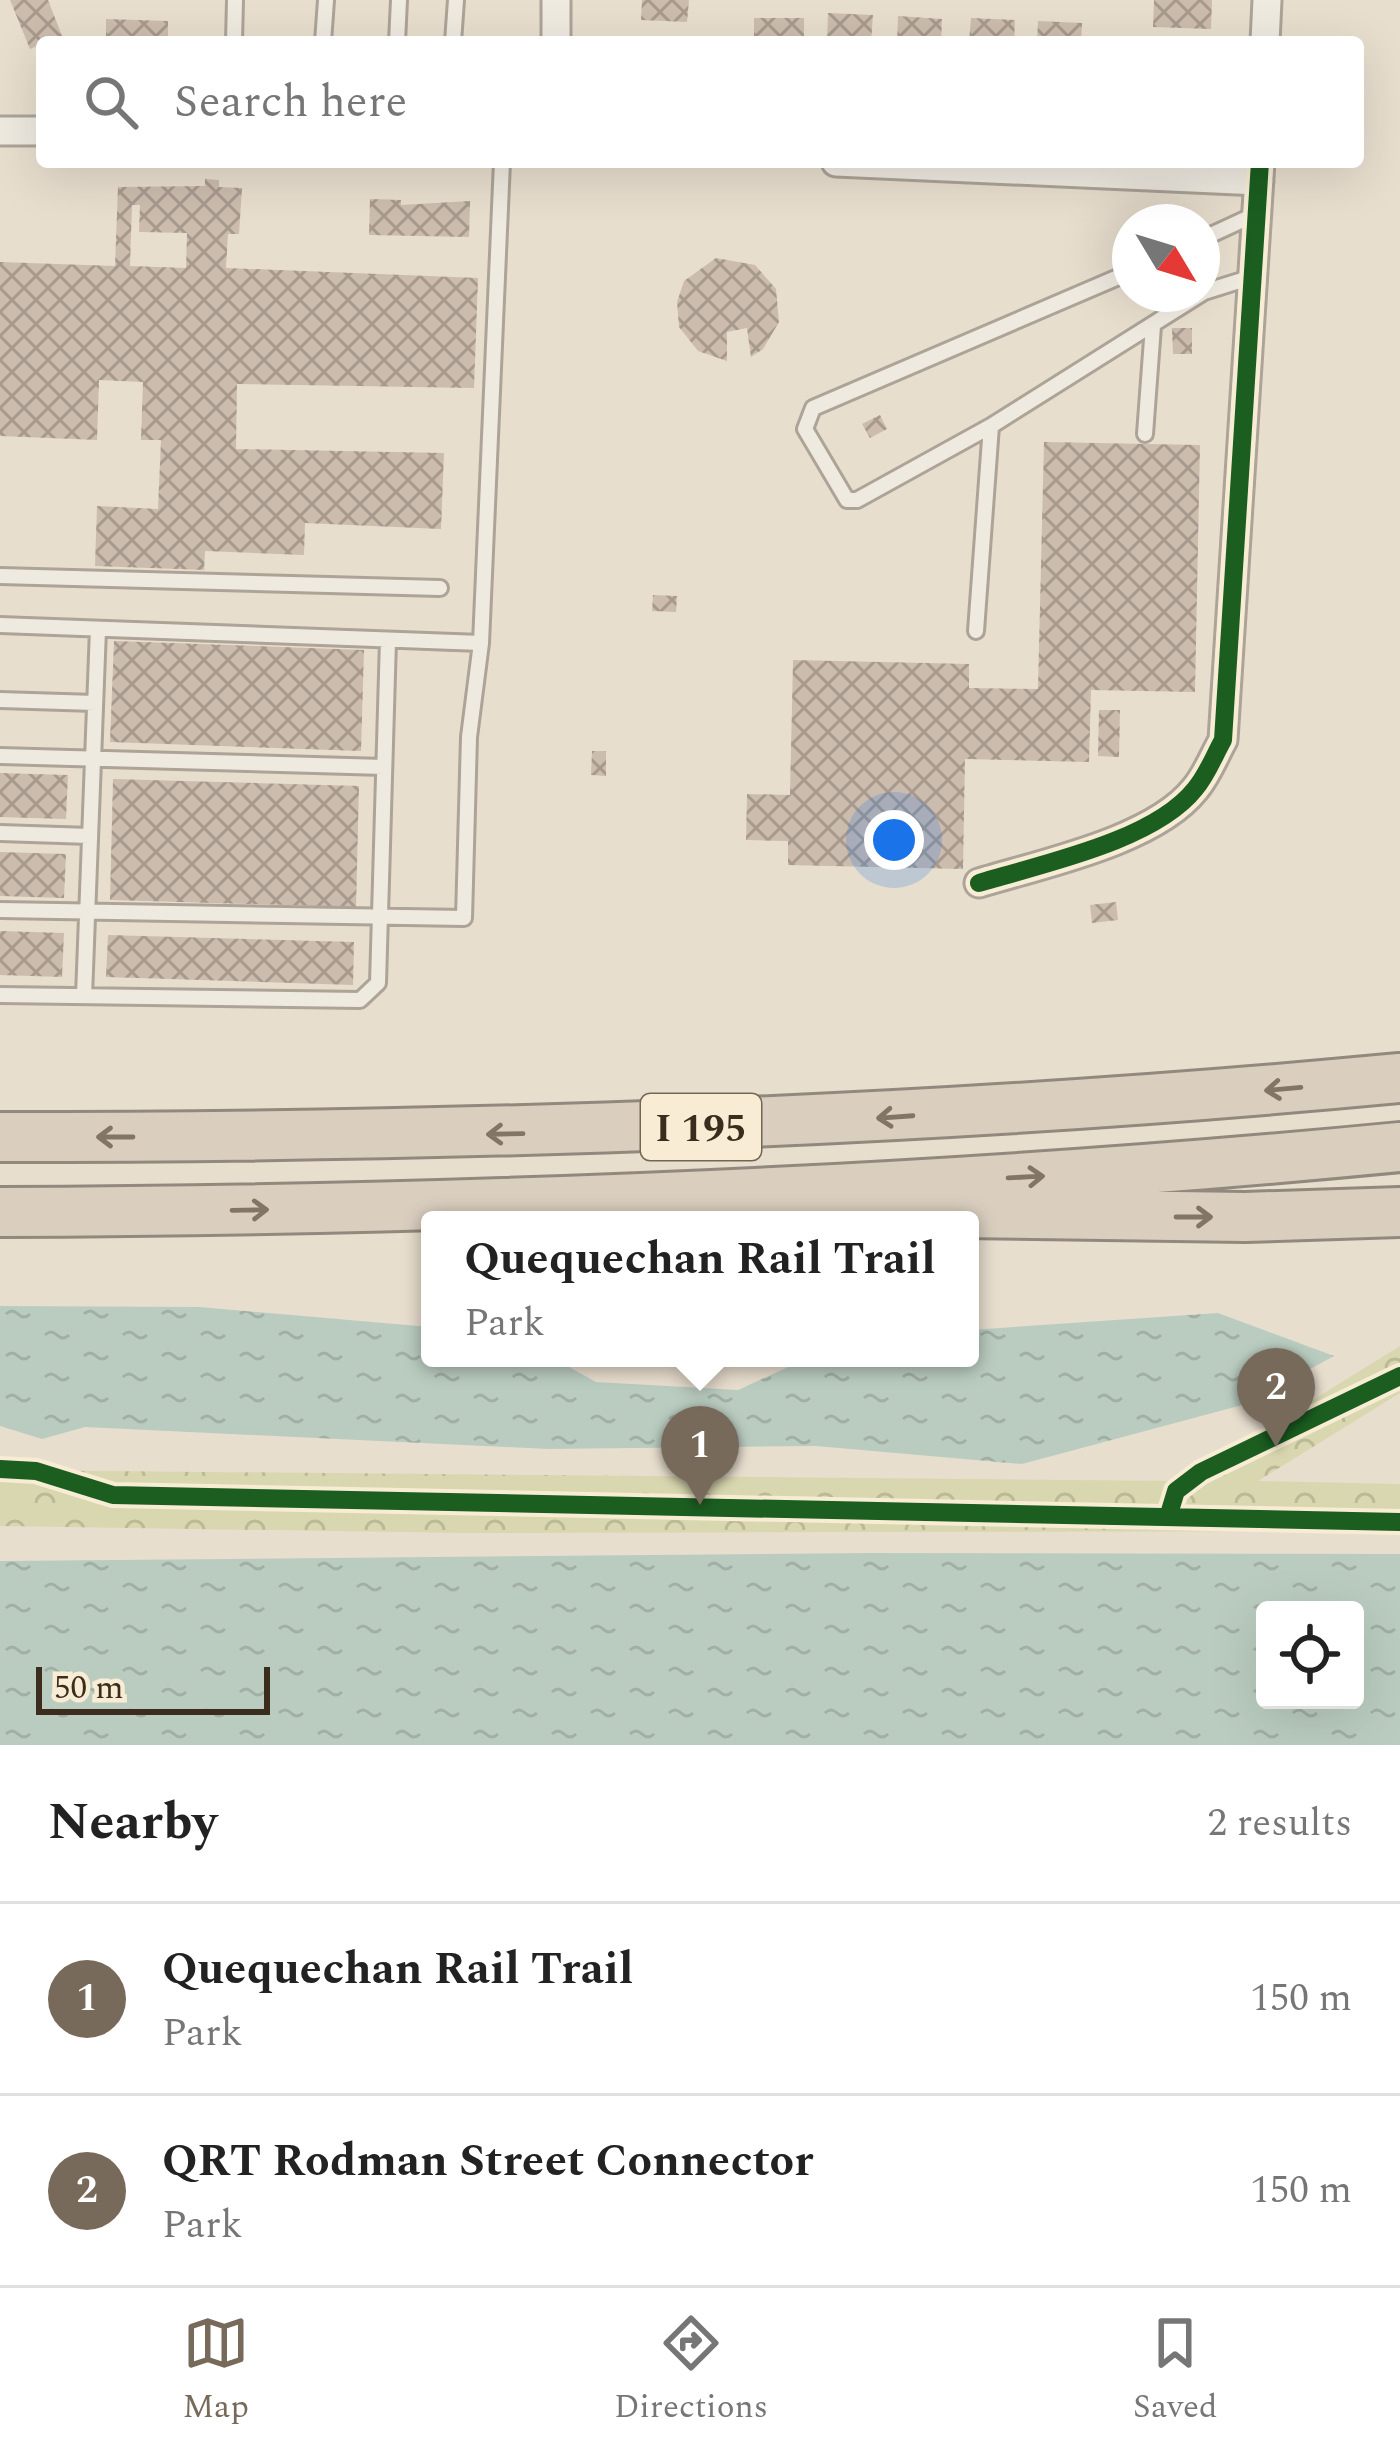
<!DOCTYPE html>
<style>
:root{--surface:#fff;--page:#f6f6f6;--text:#222;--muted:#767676;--line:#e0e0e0;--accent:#786a5b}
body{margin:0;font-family:Spectral,serif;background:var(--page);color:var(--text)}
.controls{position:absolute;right:36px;bottom:36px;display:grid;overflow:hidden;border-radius:12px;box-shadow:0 12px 48px #0002}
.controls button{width:108px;height:108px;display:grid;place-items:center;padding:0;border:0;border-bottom:3px solid var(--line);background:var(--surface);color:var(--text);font:60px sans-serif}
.compass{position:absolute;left:1112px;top:204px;width:108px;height:108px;border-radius:50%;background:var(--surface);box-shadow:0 12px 48px #0002;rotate:128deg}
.scale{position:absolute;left:36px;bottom:30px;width:234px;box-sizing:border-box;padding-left:12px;border:6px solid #3c2c1d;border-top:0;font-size:33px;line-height:42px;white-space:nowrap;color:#3c2c1d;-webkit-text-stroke:9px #f8edd4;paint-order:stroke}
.you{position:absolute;left:894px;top:840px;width:42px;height:42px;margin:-30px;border:9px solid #fff;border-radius:50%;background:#1a73e8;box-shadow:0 0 0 18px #1a73e833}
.badge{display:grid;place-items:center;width:78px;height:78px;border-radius:50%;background:var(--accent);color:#fff;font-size:39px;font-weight:700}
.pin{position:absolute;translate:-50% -99px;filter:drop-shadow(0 3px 6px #0008)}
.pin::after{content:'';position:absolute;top:63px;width:42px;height:36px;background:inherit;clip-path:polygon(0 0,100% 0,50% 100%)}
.popup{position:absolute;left:421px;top:1211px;width:558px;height:156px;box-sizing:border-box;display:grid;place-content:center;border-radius:12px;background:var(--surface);filter:drop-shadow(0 3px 9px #0005);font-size:39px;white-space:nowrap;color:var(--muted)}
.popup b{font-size:45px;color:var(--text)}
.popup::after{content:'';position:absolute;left:50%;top:100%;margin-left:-24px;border:24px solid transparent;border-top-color:var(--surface)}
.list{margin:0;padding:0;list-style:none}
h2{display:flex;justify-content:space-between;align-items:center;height:156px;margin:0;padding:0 48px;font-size:51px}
h2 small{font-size:39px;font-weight:400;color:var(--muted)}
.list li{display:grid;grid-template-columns:78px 1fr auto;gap:36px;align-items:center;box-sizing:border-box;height:192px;padding:0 48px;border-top:3px solid var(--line)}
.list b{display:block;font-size:45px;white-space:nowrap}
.list p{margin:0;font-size:39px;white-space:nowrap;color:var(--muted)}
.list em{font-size:39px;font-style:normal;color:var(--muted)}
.icon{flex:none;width:66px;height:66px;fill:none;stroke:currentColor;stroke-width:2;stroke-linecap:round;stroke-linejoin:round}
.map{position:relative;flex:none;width:1400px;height:1745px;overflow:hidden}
.search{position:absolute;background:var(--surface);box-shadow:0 12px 48px #0002;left:36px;right:36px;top:36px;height:132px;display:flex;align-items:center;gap:30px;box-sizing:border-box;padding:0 42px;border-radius:12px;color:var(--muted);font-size:45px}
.sheet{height:540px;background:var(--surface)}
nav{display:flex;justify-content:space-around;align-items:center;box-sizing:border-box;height:168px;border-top:3px solid var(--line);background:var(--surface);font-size:33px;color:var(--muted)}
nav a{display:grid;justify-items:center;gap:6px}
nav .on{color:var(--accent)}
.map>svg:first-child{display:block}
</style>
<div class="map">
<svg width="1400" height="1745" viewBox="0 0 1400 1745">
<defs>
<pattern id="park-crowns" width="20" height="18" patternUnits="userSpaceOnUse" patternTransform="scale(3)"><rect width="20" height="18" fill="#d9d7af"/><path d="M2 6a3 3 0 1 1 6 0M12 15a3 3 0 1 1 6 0" fill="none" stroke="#bbb996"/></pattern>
<pattern id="water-ripples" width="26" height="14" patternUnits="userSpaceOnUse" patternTransform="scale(3)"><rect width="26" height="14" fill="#baccc0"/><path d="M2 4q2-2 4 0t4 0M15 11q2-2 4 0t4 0" fill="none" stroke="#a1afa5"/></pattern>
<pattern id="building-cross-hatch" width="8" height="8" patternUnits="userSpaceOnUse" patternTransform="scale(3)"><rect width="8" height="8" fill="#ccbcae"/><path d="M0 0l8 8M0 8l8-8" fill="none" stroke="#a7998d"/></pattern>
</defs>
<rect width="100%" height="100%" fill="#e8dece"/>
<path fill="url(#park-crowns)" d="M1400 1346V1393L1258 1481 1400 1484V1531L461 1533 0 1526V1470L1182 1481Z"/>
<path fill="url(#water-ripples)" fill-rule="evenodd" d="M0 1306 199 1307 430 1327V1358H553L596 1382 738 1390 808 1358H970V1330L1218 1313 1334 1356 1246 1404 1022 1464 816 1446 548 1449 85 1427 42 1439 0 1426Z
M868 1553 1400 1554V1745H0V1561ZM1265 1610H1355V1700H1265Z"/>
<path fill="url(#building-cross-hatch)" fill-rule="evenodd" d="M10 0H48L62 36 30 49Z
M642 0H689L687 22 641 20Z
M1154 0H1212L1211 29 1153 27Z
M828 13 873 15 871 42H827Z
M898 16 942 19 941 42H897Z
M754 18H804V42H754Z
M971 18 1015 20 1014 42H969Z
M106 19 168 21V42H106Z
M1038 21 1082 23 1081 42H1037Z
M205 179 219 180V187L242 188 239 234H228L226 268 478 278 474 388 237 384 236 449 444 453 441 529 305 523 304 555 205 551 204 570 95 566 97 506 158 509 161 440H141L143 382 99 380 97 440 0 436V262L115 266 118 187 205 186ZM132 205H140L139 232 187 233 186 268 130 266Z
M370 199 401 200V205L470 201 469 237 369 235Z
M716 258 755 265 776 289 779 322 763 349 751 357 747 328 727 332V361L698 351 679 327 677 302 684 281Z
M1172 328H1192V354H1173Z
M880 415 887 429 870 438 862 424Z
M1044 442 1200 445 1195 692 1091 690 1089 762 965 759 963 869 788 865V841L746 840 747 794 790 795 793 660 969 664V688L1038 689Z
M653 595 677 596 676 612 652 611Z
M114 641 364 650 361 751 110 742Z
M1099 710H1120L1119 757 1098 756Z
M592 751H606V776L591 775Z
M0 773 68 775 66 819 0 817Z
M113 779 359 786 356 907 110 900Z
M0 852 66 854 64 898 0 896Z
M1116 902 1118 920 1092 923 1090 905Z
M0 931 64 933 62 977 0 975Z
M108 935 354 942 353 985 106 977Z"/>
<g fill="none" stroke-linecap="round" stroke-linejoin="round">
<g stroke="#ada397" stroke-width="20">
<path id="lane" d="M234 42 235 0
M323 42 326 0
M397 42 399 0
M453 42 456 0
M1202 239 1256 214
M991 426 857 500H847L805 429 813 408 1130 272
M1145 434 1153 326
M0 576 440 588
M0 625 481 643 502 162
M976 631 991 426 1204 292 1252 277
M0 700 95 703
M0 756 384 767
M0 833 90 836
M0 910 464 918 469 737 481 643
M0 995 360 1000 378 983 388 640
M84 996 98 629"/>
</g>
<g stroke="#ada397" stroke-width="33">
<path id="street" d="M556 42V0
M1265 42 1267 0
M0 131H42
M836 162 1259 181
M979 883C1041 864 1154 841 1195 789 1207 775 1214 756 1223 740L1260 162"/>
</g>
<g stroke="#92897e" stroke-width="54">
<path id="highway" d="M0 1137C468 1137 934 1122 1400 1078
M0 1212C467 1210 935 1192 1400 1147
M884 1212 1245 1217 1400 1212"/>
</g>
<use href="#lane" stroke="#efeae0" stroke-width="14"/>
<use href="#street" stroke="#efeae0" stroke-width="27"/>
<use href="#highway" stroke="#dacfbf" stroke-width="48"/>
<g stroke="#f8edd4" stroke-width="26">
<path id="cycleway" d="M979 883C1041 864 1154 841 1195 789 1207 775 1214 756 1223 740L1260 162
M0 1469 36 1471 113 1495 1400 1522
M1169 1514 1176 1491 1201 1472 1400 1376"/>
</g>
<use href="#cycleway" stroke="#1b5e20" stroke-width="18"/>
</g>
<defs><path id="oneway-shaft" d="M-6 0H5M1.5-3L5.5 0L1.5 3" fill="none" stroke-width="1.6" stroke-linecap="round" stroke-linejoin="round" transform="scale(3)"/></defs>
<g stroke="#837566">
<use href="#oneway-shaft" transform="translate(1283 1089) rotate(175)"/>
<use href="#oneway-shaft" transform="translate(895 1117) rotate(176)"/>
<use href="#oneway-shaft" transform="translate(505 1134) rotate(179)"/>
<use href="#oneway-shaft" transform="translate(115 1137) rotate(180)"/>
<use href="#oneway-shaft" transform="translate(1026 1177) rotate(-3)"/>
<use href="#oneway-shaft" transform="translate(250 1210) rotate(-1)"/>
<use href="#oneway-shaft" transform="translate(1194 1217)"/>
</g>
<g text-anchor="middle" stroke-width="10" stroke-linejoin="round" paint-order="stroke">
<rect fill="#f8edd4" stroke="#746654" stroke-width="3" x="641" y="1094" width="120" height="66" rx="9"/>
<g font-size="39" font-weight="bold" fill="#3c2c1d">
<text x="701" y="1141">I 195</text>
</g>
</g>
</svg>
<div class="controls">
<button><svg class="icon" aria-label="locate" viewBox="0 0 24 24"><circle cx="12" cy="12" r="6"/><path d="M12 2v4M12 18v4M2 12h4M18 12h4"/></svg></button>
</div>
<svg class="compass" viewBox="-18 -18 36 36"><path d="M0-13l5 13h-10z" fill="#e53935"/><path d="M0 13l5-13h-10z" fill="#767676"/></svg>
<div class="scale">50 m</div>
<div class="you"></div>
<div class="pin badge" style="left:700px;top:1505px">1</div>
<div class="popup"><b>Quequechan Rail Trail</b>Park</div>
<div class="pin badge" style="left:1276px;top:1447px">2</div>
<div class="search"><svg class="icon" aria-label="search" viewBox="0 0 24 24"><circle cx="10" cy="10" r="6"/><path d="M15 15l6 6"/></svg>Search here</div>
</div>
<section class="sheet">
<h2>Nearby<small>2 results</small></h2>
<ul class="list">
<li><span class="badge">1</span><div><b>Quequechan Rail Trail</b><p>Park</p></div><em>150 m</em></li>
<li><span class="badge">2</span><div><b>QRT Rodman Street Connector</b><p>Park</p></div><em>150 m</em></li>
</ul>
</section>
<nav>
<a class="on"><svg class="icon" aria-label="map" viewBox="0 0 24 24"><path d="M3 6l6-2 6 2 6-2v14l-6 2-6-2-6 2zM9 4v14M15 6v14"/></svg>Map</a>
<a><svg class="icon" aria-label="directions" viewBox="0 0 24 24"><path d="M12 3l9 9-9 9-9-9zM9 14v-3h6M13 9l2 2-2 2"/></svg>Directions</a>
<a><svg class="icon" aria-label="saved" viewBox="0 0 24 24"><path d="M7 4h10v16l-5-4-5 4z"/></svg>Saved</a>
</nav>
